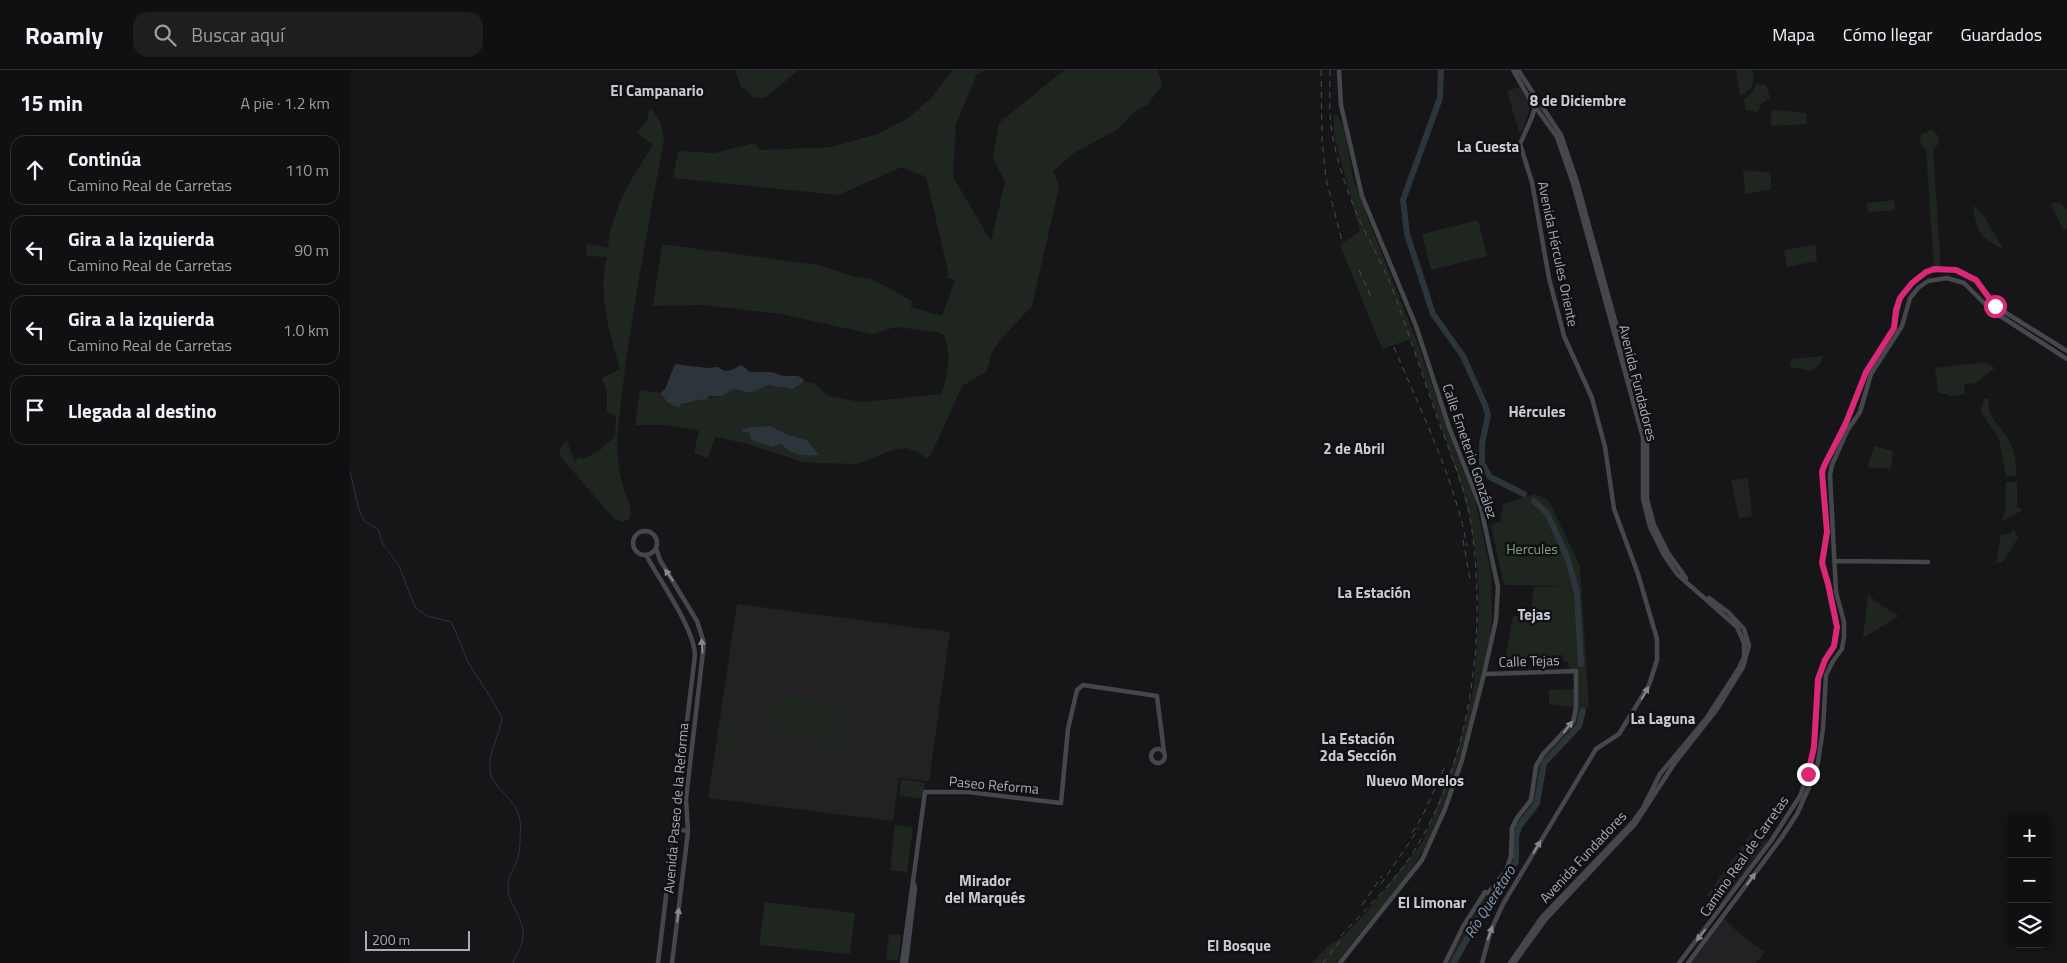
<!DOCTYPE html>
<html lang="es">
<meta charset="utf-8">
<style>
:root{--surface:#101012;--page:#1e1e20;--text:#f1f3f6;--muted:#9c9d9f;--line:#303032}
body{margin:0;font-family:"Titillium Web",sans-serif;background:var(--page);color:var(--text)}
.controls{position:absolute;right:15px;bottom:15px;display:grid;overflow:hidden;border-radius:10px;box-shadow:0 2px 8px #0003}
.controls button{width:45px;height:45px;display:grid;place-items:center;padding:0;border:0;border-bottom:1px solid var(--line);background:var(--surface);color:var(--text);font:25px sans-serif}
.scale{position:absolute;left:15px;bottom:12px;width:105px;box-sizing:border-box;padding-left:5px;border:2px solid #a8adb8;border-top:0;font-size:14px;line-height:18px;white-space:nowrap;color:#a8adb8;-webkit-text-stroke:4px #111113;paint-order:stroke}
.stop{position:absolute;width:15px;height:15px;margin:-11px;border:4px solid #db2777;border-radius:50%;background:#fff}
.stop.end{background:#db2777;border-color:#fff;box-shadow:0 1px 5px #0008}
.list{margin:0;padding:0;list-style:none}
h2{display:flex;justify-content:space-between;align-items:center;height:65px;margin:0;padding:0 20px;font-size:21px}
h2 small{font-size:16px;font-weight:400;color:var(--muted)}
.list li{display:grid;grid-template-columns:32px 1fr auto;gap:15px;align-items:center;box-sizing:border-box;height:70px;margin:0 10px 10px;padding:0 10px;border:1px solid var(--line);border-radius:15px}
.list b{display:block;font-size:19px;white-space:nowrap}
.list p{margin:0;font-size:16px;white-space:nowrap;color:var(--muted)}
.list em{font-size:16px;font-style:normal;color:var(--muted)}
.icon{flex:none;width:28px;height:28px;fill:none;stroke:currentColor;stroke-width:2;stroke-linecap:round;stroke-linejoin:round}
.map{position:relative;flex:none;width:1717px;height:893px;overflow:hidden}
header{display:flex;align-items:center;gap:30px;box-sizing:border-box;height:70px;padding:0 25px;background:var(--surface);border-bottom:1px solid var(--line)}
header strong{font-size:24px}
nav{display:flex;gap:28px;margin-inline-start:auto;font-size:18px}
.search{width:350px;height:45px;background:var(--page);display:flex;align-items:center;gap:12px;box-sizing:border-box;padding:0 18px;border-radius:15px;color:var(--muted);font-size:19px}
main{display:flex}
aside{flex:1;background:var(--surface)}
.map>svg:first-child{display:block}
</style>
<header>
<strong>Roamly</strong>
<div class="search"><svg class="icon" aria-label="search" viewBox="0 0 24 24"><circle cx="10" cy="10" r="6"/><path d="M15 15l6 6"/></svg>Buscar aquí</div>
<nav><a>Mapa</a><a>Cómo llegar</a><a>Guardados</a></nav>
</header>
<main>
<aside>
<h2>15 min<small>A pie · 1.2 km</small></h2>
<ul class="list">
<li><svg class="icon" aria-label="ahead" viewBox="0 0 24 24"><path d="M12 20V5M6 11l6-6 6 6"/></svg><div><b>Continúa</b><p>Camino Real de Carretas</p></div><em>110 m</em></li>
<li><svg class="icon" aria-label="left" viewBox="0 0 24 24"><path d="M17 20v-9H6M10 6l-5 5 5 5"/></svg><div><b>Gira a la izquierda</b><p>Camino Real de Carretas</p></div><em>90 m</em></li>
<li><svg class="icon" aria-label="left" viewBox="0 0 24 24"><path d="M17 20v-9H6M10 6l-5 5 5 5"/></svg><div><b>Gira a la izquierda</b><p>Camino Real de Carretas</p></div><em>1.0 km</em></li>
<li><svg class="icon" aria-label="arrive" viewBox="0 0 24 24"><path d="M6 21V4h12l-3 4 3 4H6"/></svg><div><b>Llegada al destino</b></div></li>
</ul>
</aside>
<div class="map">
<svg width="1717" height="893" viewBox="0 0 1717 893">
<rect width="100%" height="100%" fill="#161618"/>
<path fill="#222225" d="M1169 17 1181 34 1173 60 1169 62 1157 21Z
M1398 408 1402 446 1389 449 1381 410Z
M387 534 600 562 579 711 549 708 543 751 358 728Z
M1402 762 1421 771 1373 837 1357 825Z
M1373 848 1392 866 1415 882 1406 893H1338Z"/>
<path fill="#1e261f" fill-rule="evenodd" d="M385 0H449L415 28H404L396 19 391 18Z
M603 0H636L627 4 606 54 603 107 641 171 655 112 643 88 649 53 714 0H808L812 16 797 35 784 42 767 60 724 83 703 101 709 117 682 236 650 270 642 282 637 301 612 316 582 383 577 389 568 382 557 378 542 380 507 394 465 393 453 392 394 373 365 367 358 388 344 383 349 361 315 355H285L290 320 311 323 316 328 331 334H338L348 328 372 326 384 319 401 323 418 315 442 319 454 312 464 313 478 326 511 332 592 324C597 302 603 285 593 264L587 262 546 257 522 264 431 244 350 235 303 236 312 174 468 195 503 206 522 209 562 231 561 237 592 246 605 210 597 208 598 201 576 107 552 97 488 125 323 108 328 81 364 83 404 73 411 80 482 77 530 63 558 48 582 27ZM420 356 439 365 457 370 436 379 431 374 422 377 402 370 399 363 413 357Z
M1386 0H1402C1407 11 1402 21 1390 26Z
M1406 14 1416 15 1420 28 1412 33 1408 42 1396 40 1394 29 1402 22Z
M301 39 310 51 314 69C297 164 277 264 268 360 266 380 268 401 274 420 277 429 284 440 279 449L273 452 264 449 210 386C210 379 210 375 217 371L224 390 231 387 233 389 249 381 265 366 266 346 257 342V322L252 308 270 299C260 265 247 223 257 187L236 186 237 174 258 178C261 140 282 107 303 75L287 63 297 51 299 40Z
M1424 40 1456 43 1457 54 1421 56V43Z
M987 44 994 60 1004 111 1020 154 1066 269 1101 369 1125 430 1141 501 1142 549 1139 573 1117 664 1102 714 1077 774 1060 802 986 893H962L978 876 994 866 1019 839 1073 771 1100 702 1111 669 1124 616 1129 539 1128 500 1120 449 1112 418 1061 269 1032 279 990 175 1010 161 984 65V45Z
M1581 60C1591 64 1591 74 1583 80L1591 199H1584L1576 80 1569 71 1572 64Z
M1393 100 1421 103V119L1395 124Z
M1544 130 1545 140 1518 142 1517 133Z
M1703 133H1710L1717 140V157L1714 161 1701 135Z
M1623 135 1634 146 1653 179C1628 166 1627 162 1623 135Z
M1128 150 1137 186 1081 200 1072 164Z
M1465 175 1467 191 1437 197 1434 180Z
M1473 286 1469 295 1461 301 1442 297 1440 295 1441 289Z
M1636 292 1645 298 1625 313 1614 314 1615 324 1601 326 1588 322 1585 298Z
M1634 329H1639C1635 347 1654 358 1661 374 1665 384 1666 395 1667 405L1656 407 1649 369 1631 342Z
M1525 376 1543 381 1541 399 1517 397Z
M1656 412H1667V437L1673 440 1651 452 1655 443Z
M1184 424 1199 431 1230 496 1239 638H1236L1230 657 1196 694 1187 740 1172 758 1169 769V793L1135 841 1108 893H1097L1135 824 1159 797 1163 761 1166 753 1180 736 1188 694 1195 683 1222 655 1226 638 1199 634V620L1225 619 1223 599 1219 598V592L1214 591 1213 585 1155 589 1163 546H1180L1184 517 1216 516 1154 515 1141 455 1150 452 1153 434Z
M1664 459 1668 468 1652 493H1646L1651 465 1660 464Z
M1518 525 1534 537 1549 546 1513 568Z
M437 625 486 633C492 638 495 642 495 650 493 676 448 663 432 661 419 654 416 642 425 630Z
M376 649 389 651 384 683 375 682 371 684Z
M470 670 497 674 495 685 468 681Z
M551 709 575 713 572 729 549 725Z
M545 755 563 757 557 802 540 800Z
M415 832 505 843 500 884 409 875Z
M539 864 551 865 548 891 536 889Z"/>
<path fill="#2c353c" d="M325 294 357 298 368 297C377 304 382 300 391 295L400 302H421L433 306H448L453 309 454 312 442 319 418 315 401 323 384 319 372 326H359L356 330C346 328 341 334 331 334L329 338 317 332 311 323 315 319Z
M420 356 439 365 457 370 469 385C453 386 443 386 431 374L422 377 401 370 399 363 393 362V359L404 357Z"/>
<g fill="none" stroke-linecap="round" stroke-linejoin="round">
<path stroke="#2c353c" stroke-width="1" d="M0 401 9 440 14 451 28 459 33 474 49 496 65 537 77 546 101 552C108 565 112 579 118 592 129 611 143 628 152 649 149 665 138 684 140 701 142 718 167 729 170 750 171 758 170 780 168 788 165 797 158 806 158 817 158 835 176 850 173 868 172 876 166 886 163 893"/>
<path stroke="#2c353c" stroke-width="6" d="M1091 0 1090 28 1053 130 1057 164 1083 244 1113 286 1135 335 1138 345 1132 374V393L1140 407 1174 424
M1184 431 1197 443 1217 487 1223 508 1227 523 1231 594
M1103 893 1141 827 1166 792V766L1169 756 1187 733 1194 693 1229 656 1233 641"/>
<path stroke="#45474d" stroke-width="4.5" d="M989 0 991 35 1012 126 1066 256 1099 357 1131 438 1148 517 1146 550 1134 604 1112 690 1095 739 1072 790 990 893
M1168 0 1211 65 1227 112 1297 367V429L1304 455 1318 483 1336 508
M283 473a12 12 0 1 1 24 0a12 12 0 1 1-24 0Z
M306 478 310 490 347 551 354 573 336 729 338 762 322 893
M296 485C310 511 344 558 345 585L308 893
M1484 491 1578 492
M1134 604 1226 601V638L1223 652 1193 684 1186 696 1181 730 1167 748 1162 758 1161 786 1156 801 1138 823
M801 686a7 7 0 1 1 14 0a7 7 0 1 1-14 0Z
M323 762 330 759 338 762
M552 893 575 722H618L711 733 718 659 727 620 733 615 807 626 814 682
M556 893 565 819 564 814
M1095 893 1114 855 1135 822
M1132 893 1141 860 1153 834 1246 679 1269 664 1299 615 1307 590V569L1288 504 1264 439 1255 377 1242 328 1214 266 1199 208 1182 112 1170 74 1182 47 1186 34
M1160 893 1192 847 1282 753 1293 738 1310 704 1356 649 1389 598 1394 587V573L1387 557 1327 504 1314 485 1300 457 1293 429V368L1223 113 1207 67 1179 28 1163 0
M1164 893 1196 849 1285 754 1324 694 1367 639 1393 597 1399 576 1394 559 1378 542 1359 528
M1329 893 1421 771 1450 726 1458 704 1464 677 1469 609 1475 590 1484 576 1487 557 1479 514 1472 493 1477 462 1472 402 1495 353 1516 302 1544 258 1550 228 1562 213 1576 202 1591 199 1606 200 1626 210 1645 236 1717 281
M1338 893 1432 767 1447 744 1464 706 1468 692 1473 659 1476 605 1483 591 1492 579 1494 566V552L1486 522 1480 405 1482 395 1497 361 1510 342 1521 304 1552 256 1560 228 1568 218 1578 211 1597 208 1614 213 1641 240 1717 289"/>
<path stroke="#4a4c52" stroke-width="1" stroke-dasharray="6 5" stroke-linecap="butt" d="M971 0 972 70 976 109 992 171
M980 0C980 18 979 38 981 56 985 85 995 115 1006 142 1017 168 1032 192 1042 218 1057 258 1070 298 1084 338 1097 376 1115 415 1121 454 1138 564 1121 700 1056 793 1036 821 1010 845 987 870
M1009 200 1021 227
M1044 277C1071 342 1104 407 1117 476
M1113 470 1120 509
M1062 763 1072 747 1095 696
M1031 814 1069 758
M1012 835 1032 806
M973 893 993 867"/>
</g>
<defs><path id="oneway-solid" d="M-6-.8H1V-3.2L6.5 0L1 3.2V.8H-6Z" transform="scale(1.25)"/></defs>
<g fill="#858993">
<use href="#oneway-solid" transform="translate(319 505) rotate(-126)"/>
<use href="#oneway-solid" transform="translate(352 576) rotate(-94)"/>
<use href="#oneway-solid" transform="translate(1295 623) rotate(-60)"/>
<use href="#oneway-solid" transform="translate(1218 657) rotate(-53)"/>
<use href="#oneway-solid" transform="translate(1187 777) rotate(-59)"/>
<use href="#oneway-solid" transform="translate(1401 809) rotate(-54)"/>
<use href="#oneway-solid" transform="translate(328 845) rotate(-83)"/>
<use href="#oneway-solid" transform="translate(1140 863) rotate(-70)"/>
<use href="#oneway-solid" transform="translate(1351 865) rotate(128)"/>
</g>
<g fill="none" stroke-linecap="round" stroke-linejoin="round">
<path stroke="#db2777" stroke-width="6" d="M1458 704 1464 677 1468 609 1475 590 1484 576 1487 557 1478 514 1472 493 1477 462 1472 402 1474 396 1496 353 1516 302 1544 258 1546 240 1550 228 1562 213 1576 202 1584 199 1606 200 1626 210 1645 236"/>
</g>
<g text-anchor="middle" stroke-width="5" stroke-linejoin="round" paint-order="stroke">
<g font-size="14" fill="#a8adb8" stroke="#111113">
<text transform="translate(1208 184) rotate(78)" y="5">Avenida Hércules Oriente</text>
<text transform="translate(1288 313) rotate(76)" y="5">Avenida Fundadores</text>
<text transform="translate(1120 381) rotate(71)" y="5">Calle Emeterio González</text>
<text transform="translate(1179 591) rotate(-2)" y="5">Calle Tejas</text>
<text transform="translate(644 715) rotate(5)" y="5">Paseo Reforma</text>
<text transform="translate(326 738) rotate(-85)" y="5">Avenida Paseo de la Reforma</text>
<text transform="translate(1394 786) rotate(-55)" y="5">Camino Real de Carretas</text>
<text transform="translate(1233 787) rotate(-47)" y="5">Avenida Fundadores</text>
</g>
<g font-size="14" fill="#7fa381" stroke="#111113">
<text x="1182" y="484">Hercules</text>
</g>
<g font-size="15" font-weight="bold" fill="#c9ccd4" stroke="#111113">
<text x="307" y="26">El Campanario</text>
<text x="1228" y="36">8 de Diciembre</text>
<text x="1138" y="82">La Cuesta</text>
<text x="1187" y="347">Hércules</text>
<text x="1004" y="384">2 de Abril</text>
<text x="1024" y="528">La Estación</text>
<text x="1184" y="550">Tejas</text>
<text x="1313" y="654">La Laguna</text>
<text x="1008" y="674">La Estación<tspan x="1008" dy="17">2da Sección</tspan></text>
<text x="1065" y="716">Nuevo Morelos</text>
<text x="635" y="816">Mirador<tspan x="635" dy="17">del Marqués</tspan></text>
<text x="1082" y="838">El Limonar</text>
<text x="889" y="881">El Bosque</text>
</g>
<g font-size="15" font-style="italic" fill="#7f9bb3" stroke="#111113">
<text transform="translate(1140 832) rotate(-58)" y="5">Río Querétaro</text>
</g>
</g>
</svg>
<div class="controls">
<button>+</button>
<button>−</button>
<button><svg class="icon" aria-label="layers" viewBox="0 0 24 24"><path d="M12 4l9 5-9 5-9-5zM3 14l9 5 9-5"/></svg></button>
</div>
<div class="scale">200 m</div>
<div class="stop" style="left:1645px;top:236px"></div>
<div class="stop end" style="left:1458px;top:704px"></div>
</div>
</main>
